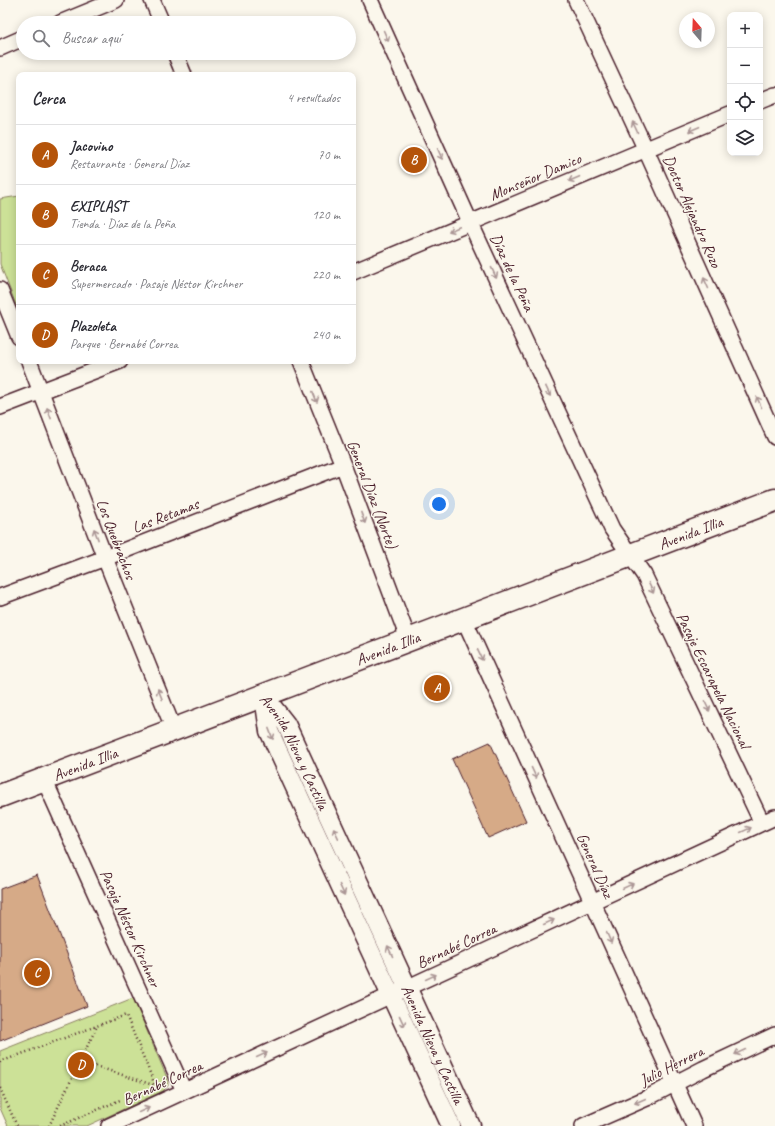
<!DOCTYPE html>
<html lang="es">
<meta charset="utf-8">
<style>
:root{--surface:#fff;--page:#f7f7f7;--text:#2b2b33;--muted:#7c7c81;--line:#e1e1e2;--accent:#b45309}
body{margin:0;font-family:Caveat,sans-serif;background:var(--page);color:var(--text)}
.controls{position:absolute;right:12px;top:12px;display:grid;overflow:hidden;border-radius:8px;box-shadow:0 2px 10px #0003}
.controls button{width:36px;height:36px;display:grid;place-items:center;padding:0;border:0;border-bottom:1px solid var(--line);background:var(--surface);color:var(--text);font:20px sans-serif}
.compass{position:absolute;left:679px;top:12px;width:36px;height:36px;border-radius:50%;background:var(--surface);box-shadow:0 2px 10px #0003;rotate:341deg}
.you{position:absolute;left:439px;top:504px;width:14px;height:14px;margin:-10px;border:3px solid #fff;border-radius:50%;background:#1a73e8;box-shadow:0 0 0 6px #1a73e833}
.badge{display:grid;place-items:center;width:26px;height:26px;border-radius:50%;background:var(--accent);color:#fff;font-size:13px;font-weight:700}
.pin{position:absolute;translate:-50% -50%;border:2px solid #fff;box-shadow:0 1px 4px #0006}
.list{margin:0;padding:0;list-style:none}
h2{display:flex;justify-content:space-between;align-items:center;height:52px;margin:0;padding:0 16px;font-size:17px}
h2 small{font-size:13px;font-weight:400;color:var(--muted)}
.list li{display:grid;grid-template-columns:26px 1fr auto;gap:12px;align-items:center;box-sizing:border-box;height:60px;padding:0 16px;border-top:1px solid var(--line)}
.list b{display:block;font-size:15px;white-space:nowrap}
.list p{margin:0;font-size:13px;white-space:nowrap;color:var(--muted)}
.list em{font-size:13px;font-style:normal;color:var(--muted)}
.icon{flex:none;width:22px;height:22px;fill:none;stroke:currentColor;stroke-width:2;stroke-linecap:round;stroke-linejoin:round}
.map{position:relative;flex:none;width:775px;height:1126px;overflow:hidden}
.search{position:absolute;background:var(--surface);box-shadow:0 2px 10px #0003;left:16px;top:16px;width:340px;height:44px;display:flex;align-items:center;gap:10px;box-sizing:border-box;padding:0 14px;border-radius:22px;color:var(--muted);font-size:15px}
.panel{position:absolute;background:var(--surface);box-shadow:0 2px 10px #0003;left:16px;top:72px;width:340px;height:292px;border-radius:8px}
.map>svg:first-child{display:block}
</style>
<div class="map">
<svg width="775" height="1126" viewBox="0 0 775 1126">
<rect width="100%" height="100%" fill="#fbf7ec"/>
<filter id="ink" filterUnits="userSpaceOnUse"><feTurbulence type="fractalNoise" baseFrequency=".025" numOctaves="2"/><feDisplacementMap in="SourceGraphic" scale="8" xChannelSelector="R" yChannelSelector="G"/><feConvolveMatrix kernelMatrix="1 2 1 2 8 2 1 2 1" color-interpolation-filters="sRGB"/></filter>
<g filter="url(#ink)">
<path fill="#cce197" stroke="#8b8061" d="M19 196V310H18L0 264V199Z
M133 998 168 1080V1086L163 1091 87 1126H8L0 1108V1051Z"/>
<path fill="#d6aa87" stroke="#4a1f2b" d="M490 742 526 821 488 838 452 759Z
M37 875 87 1006 0 1041V889Z"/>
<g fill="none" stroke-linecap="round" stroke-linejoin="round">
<g stroke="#4a1f2b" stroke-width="18">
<path id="minor" d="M152 0 162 23
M370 0 470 222 612 529 644 575 762 823
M576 0 646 150 775 437
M60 23 116 0
M0 48 23 38
M175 53 184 75
M760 101 775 95
M353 272 730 114
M0 290 19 337
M29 361 105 558 174 730
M301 361 343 465 409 641
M0 407 120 361
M0 597 105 558 343 465
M464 619 694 1126
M44 779 184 1091
M109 1126 775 817
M583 1126 647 1098 703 1069 775 1035"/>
</g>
<g stroke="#4a1f2b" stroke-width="21">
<g id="tertiary">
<path id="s1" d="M264 696 286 724 471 1126"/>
<path d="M264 697 269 731 451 1126"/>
</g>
</g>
<g stroke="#4a1f2b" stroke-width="25">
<g id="primary">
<path id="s2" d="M0 796 775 500"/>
</g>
</g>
<path stroke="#4a1f2b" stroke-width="2.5" stroke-dasharray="1 3" stroke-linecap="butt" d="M80 1061 156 1086
M0 1062 126 1015 155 1085 154 1086
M0 1088 17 1126
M49 1126 97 1026
M60 1126 120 1100"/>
<use href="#minor" stroke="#fbf7ec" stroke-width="15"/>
<use href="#tertiary" stroke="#fbf7ec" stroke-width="18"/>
<use href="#primary" stroke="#fbf7ec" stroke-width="22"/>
</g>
<defs><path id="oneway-shaft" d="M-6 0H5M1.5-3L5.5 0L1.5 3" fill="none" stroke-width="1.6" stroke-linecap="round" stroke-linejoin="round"/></defs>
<g stroke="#ab9695">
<use href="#oneway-shaft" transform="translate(386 36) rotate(66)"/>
<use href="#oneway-shaft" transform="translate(635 127) rotate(-115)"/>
<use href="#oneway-shaft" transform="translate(694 129) rotate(157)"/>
<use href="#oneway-shaft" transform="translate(440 154) rotate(66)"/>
<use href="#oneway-shaft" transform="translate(574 179) rotate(157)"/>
<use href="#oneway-shaft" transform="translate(454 229) rotate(157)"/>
<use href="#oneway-shaft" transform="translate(494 273) rotate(65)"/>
<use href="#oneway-shaft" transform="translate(706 283) rotate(-114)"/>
<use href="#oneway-shaft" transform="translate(548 391) rotate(65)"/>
<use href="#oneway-shaft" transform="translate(315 397) rotate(68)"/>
<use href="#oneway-shaft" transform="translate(759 402) rotate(-114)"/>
<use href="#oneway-shaft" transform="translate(49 413) rotate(-111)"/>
<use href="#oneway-shaft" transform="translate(363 518) rotate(69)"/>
<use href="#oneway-shaft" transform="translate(96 534) rotate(-111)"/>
<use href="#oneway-shaft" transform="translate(651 588) rotate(64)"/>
<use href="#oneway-shaft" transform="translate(480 655) rotate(65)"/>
<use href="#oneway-shaft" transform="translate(160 694) rotate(-112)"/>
<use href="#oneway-shaft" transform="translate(707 706) rotate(64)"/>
<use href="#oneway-shaft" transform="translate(271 734) rotate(69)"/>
<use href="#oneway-shaft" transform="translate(534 773) rotate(65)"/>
<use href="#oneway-shaft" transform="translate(746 830) rotate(-25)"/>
<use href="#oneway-shaft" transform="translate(336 833) rotate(-115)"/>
<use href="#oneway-shaft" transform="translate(628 886) rotate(-25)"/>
<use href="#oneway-shaft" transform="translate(342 890) rotate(65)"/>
<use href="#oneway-shaft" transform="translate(549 922) rotate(-25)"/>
<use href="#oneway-shaft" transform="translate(609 938) rotate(66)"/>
<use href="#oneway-shaft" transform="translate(390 951) rotate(-115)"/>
<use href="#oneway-shaft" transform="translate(431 977) rotate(-25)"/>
<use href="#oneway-shaft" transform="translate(402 1021) rotate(65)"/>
<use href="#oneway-shaft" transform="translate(740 1052) rotate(155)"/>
<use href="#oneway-shaft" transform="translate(262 1055) rotate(-25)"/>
<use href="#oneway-shaft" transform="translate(640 1101) rotate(156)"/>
<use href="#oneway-shaft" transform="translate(144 1110) rotate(-25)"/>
</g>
</g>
<g text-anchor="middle" stroke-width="3" stroke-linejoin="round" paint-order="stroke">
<g font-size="16" fill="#4a1f2b" stroke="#fbf7ec">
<text transform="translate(535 176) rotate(-23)" y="6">Monseñor Damico</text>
<text transform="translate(693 211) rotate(66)" y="6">Doctor Alejandro Ruzo</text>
<text transform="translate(513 272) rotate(65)" y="6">Díaz de la Peña</text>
<text transform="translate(373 494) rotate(69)" y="6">General Díaz (Norte)</text>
<text transform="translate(165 515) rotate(-21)" y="6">Las Retamas</text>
<text dy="6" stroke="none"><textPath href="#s2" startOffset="739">Avenida Illia</textPath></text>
<text transform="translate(117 539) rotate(69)" y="6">Los Quebrachos</text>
<text dy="6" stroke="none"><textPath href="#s2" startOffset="415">Avenida Illia</textPath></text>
<text transform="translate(714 680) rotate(64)" y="6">Pasaje Escarapela Nacional</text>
<text dy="6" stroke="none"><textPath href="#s1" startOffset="64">Avenida Nieva y Castilla</textPath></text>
<text dy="6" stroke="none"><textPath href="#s2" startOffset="91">Avenida Illia</textPath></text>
<text transform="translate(596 865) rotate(66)" y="6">General Díaz</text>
<text transform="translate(131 928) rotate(66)" y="6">Pasaje Néstor Kirchner</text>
<text transform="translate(456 945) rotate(-25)" y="6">Bernabé Correa</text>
<text dy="6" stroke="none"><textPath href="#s1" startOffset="388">Avenida Nieva y Castilla</textPath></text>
<text transform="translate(671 1065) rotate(-27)" y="6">Julio Herrera</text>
<text transform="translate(162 1082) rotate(-25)" y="6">Bernabé Correa</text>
</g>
</g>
</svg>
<div class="controls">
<button>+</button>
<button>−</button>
<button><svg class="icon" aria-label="locate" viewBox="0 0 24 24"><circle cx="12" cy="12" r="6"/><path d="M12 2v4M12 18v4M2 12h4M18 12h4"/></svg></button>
<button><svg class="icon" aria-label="layers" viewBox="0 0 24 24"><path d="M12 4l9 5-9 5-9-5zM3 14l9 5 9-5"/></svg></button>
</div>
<svg class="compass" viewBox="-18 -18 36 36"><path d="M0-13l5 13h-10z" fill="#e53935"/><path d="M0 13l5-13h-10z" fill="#7c7c81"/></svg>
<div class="you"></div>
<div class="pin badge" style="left:437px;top:688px">A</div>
<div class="pin badge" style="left:414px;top:160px">B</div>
<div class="pin badge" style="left:37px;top:973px">C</div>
<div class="pin badge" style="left:81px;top:1065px">D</div>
<div class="search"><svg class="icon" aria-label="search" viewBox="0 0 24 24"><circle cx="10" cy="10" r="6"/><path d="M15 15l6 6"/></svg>Buscar aquí</div>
<section class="panel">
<h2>Cerca<small>4 resultados</small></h2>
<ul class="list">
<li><span class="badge">A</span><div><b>Jacovino</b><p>Restaurante · General Díaz</p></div><em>70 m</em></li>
<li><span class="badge">B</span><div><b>EXIPLAST</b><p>Tienda · Díaz de la Peña</p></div><em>120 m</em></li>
<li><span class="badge">C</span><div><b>Beraca</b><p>Supermercado · Pasaje Néstor Kirchner</p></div><em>220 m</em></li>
<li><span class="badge">D</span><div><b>Plazoleta</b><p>Parque · Bernabé Correa</p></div><em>240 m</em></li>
</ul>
</section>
</div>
